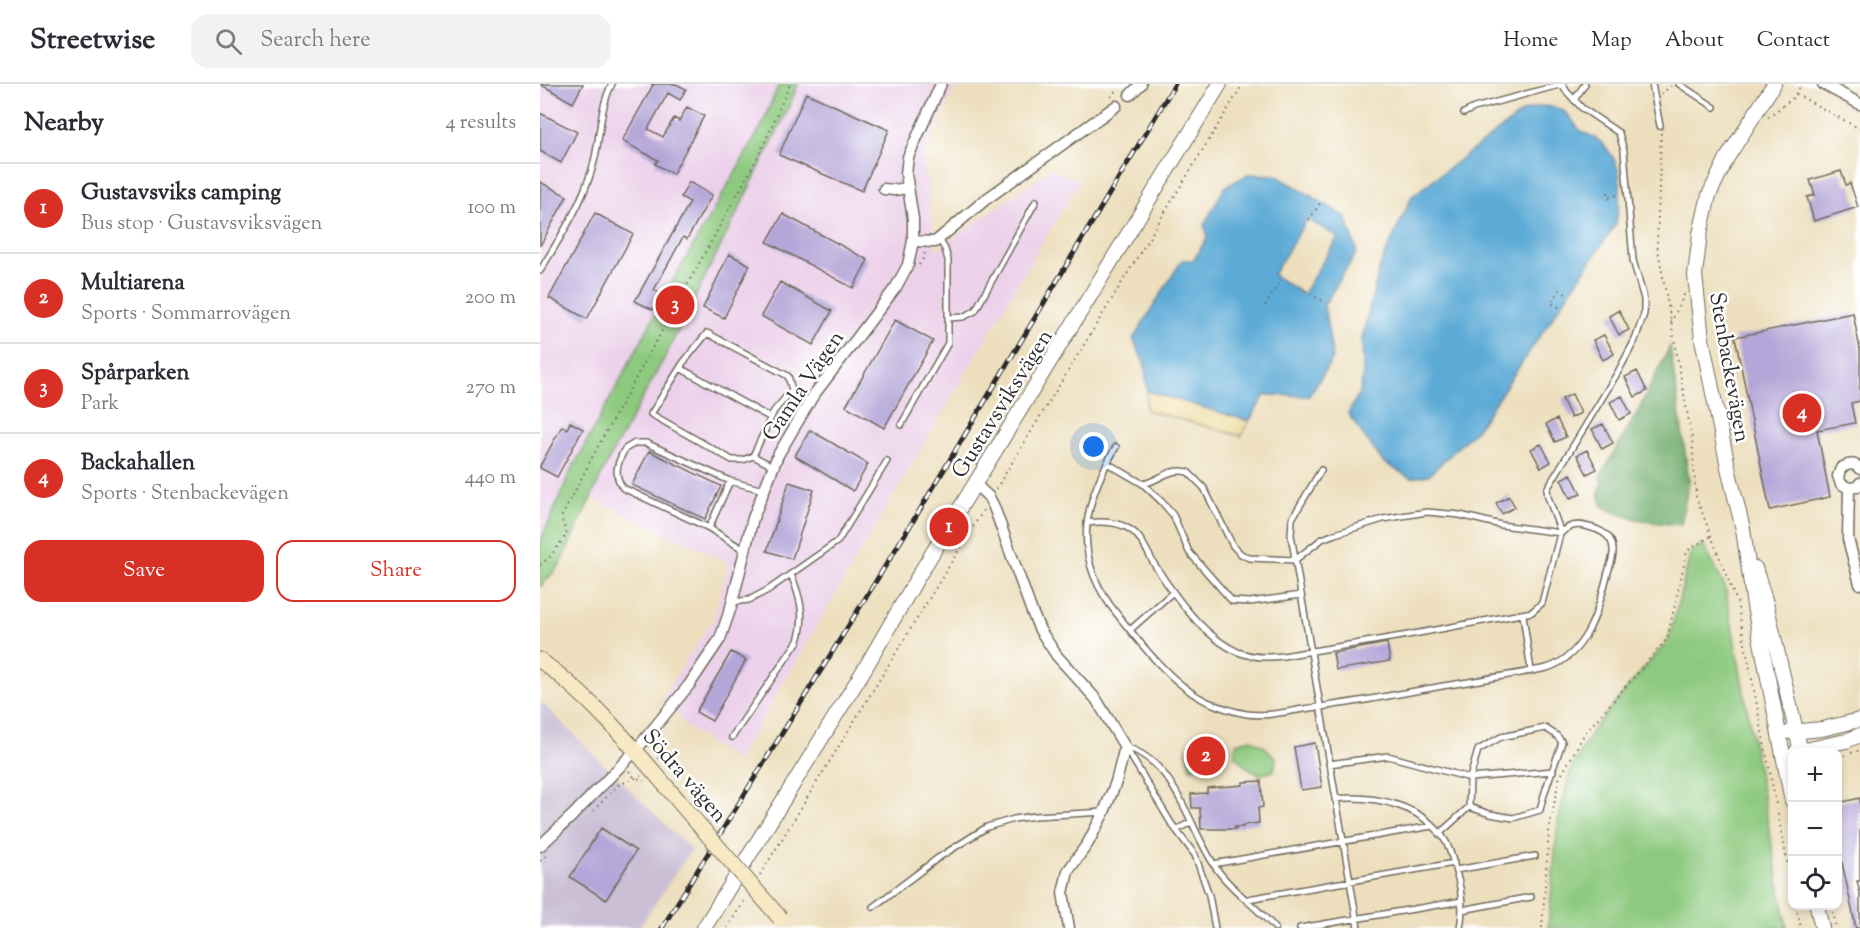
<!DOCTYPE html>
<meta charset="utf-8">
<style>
:root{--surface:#fff;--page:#f2f2f3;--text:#2b2b33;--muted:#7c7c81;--line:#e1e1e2;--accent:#d93025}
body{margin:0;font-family:"Sorts Mill Goudy",serif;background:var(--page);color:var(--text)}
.controls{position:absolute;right:18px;bottom:18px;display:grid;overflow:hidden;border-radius:12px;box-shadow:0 3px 9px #0003}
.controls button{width:54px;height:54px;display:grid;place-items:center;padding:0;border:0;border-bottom:2px solid var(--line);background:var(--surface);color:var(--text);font:30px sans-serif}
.you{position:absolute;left:554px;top:363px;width:21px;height:21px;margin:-15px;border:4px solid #fff;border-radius:50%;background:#1a73e8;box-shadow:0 0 0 9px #1a73e833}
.badge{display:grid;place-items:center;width:39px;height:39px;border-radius:50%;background:var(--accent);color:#fff;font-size:20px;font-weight:700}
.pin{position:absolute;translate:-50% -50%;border:3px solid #fff;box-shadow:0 2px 6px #0006}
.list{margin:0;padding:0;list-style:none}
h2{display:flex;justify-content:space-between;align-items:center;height:78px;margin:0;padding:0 24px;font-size:26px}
h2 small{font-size:20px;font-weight:400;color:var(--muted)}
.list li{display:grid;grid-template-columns:39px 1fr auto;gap:18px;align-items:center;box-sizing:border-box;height:90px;padding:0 24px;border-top:2px solid var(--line)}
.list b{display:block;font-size:22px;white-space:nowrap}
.list p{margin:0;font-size:20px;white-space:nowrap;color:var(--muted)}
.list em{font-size:20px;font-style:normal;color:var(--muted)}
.actions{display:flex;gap:12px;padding:18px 24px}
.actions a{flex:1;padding:14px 0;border:2px solid var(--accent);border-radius:18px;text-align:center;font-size:21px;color:var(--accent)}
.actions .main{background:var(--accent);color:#fff}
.icon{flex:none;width:33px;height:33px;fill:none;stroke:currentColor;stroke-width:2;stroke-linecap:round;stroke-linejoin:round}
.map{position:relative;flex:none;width:1320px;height:844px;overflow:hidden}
header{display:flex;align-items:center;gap:36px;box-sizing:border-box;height:84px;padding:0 30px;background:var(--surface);border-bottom:2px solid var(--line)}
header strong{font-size:28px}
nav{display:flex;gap:33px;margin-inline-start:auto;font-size:21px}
.search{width:420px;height:54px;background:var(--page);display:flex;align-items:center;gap:15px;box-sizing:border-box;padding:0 21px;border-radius:18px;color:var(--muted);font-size:22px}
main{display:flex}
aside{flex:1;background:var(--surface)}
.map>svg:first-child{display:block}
</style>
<header>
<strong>Streetwise</strong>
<div class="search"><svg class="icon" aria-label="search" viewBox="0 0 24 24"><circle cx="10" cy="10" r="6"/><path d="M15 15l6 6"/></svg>Search here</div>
<nav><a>Home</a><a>Map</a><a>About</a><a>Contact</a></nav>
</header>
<main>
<aside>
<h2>Nearby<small>4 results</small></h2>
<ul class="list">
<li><span class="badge">1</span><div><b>Gustavsviks camping</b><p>Bus stop · Gustavsviksvägen</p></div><em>100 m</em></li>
<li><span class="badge">2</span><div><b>Multiarena</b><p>Sports · Sommarrovägen</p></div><em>200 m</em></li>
<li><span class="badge">3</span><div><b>Spårparken</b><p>Park</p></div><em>270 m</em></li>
<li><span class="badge">4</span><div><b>Backahallen</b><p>Sports · Stenbackevägen</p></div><em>440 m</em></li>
</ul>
<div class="actions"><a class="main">Save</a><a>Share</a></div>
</aside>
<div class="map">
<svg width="1320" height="844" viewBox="0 0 1320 844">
<rect width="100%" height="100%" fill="#fff"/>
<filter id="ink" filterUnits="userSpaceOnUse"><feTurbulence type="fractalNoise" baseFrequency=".0167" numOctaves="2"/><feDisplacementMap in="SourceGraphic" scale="12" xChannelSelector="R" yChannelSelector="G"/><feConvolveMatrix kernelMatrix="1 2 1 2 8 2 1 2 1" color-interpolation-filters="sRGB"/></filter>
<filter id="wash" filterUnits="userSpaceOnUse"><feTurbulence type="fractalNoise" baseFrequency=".008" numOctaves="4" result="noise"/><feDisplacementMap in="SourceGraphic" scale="24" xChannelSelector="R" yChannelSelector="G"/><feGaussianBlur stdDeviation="1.35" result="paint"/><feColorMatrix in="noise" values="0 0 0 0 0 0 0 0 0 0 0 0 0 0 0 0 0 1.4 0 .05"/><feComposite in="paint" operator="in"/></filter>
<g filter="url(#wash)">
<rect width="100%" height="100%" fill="#eddfbd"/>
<path fill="#ecd1ea" d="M0 0H416L384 73 395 167 511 85 539 97 197 677 147 643 123 612 173 536 189 478 46 412 0 468Z"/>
<path fill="#cbbfd5" d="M0 617 151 766 99 844H0Z"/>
<path fill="#8dc97e" stroke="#5c7a54" stroke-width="1.5" d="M239 0H258L247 27 198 127 125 273 69 375 19 482 0 503V459L28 393 138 188 221 43Z
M1163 460 1185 503 1247 844H1008L1018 737 1031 685 1054 644 1129 555 1151 468Z
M710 655 724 662 736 674 734 687 720 691 705 682 695 672 696 659Z
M681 659 684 679 650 684 647 665Z"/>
<path fill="#72ad6d" stroke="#4e6c4c" stroke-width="1.5" d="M1130 262 1149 396 1141 441C1113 439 1088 436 1063 423L1059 409 1062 399 1060 393 1099 325Z"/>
<path fill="#eeda9e" stroke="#8c8264" stroke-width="1.5" d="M607 307 709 337 701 352 606 326Z"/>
<path fill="#5caad6" stroke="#446a80" stroke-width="1.5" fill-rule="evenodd" d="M1000 22C1011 22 1022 23 1029 32 1033 36 1036 43 1041 47 1045 50 1052 51 1057 55 1087 80 1081 105 1076 140L937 345 889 391 870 394 843 378 808 330 820 307 823 289 822 254 840 182 872 112 983 28Z
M709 90 736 91 806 133 817 168 784 221 793 274 769 312 725 311 709 337 607 307 605 281 593 255 642 176H654L668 152 664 141 685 103ZM767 135 798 153 763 210 733 191Z"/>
<g id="blocks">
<path fill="#b4a6d8" d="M0 0H43L33 19Z
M111 0H136L146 5 140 16 128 9 108 45 123 53 134 34 139 37 147 23 164 32 133 90 115 80 118 76 82 57 113 1Z
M266 9 349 46 322 107 239 71Z
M0 29 37 48 21 79 0 67Z
M1301 87 1306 101 1310 99 1318 123 1274 137 1267 113 1275 111 1270 96Z
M0 98 27 112 0 162Z
M149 98 172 111 147 155 143 153 114 206 121 210 113 226 95 217 150 118 141 113Z
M55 129 93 150 47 235 9 214Z
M243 130 328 176 313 204 227 158Z
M189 170 210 181 184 234 163 224Z
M240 198 292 227 273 261 221 232Z
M1079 226 1089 246 1079 251 1069 232Z
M1313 229 1320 265V317L1311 319 1315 339 1277 346 1290 413 1230 426 1195 253Z
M355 236 393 257 344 344 306 322Z
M1064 251 1074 270 1063 276 1053 256Z
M1097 287 1107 307 1095 313 1085 293Z
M1032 310 1041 329 1031 334 1022 315Z
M1082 312 1091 330 1079 336 1070 318Z
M1017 335 1026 353 1015 358 1006 340Z
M30 338 43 345 17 393 0 384V382L22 342 27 345Z
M1063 340 1073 359 1062 365 1052 345Z
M270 346 328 380 313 407 255 372Z
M1001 360 1011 378 1001 384 991 365Z
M1047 366 1057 385 1047 390 1037 371Z
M109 367 181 402 165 435 92 401Z
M1031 390 1041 410 1030 414 1021 395Z
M249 398 274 406 252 475 227 467Z
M969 412 975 423 962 430 956 419Z
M847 559 850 577 796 586 793 569Z
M191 568 206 576 172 637 156 628Z
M775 659 782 703 761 706 754 663Z
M721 697 723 723 718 724 719 739 703 741V743H695L696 745H661L660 724H652L651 710 667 709V704L703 701V698Z
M1320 714V797H1317L1320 809V844H1316L1298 760V751L1301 750 1298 733V719Z
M61 744 96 767 66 816 30 793Z"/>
</g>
</g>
<g filter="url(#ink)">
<use href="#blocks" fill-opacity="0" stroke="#6f6a5e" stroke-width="1.5"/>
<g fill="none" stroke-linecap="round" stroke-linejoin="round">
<g stroke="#6f6a5e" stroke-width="8">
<path id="service" d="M1112 0 1120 42
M1139 0 1174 23
M1034 16 1045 0
M924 29 934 24 1023 0
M0 187C20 154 41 122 52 85 61 57 58 27 72 0
M408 234 423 233 435 227 496 117
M140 284 231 334
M361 341 408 259V176L405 165 399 155
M213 372 234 327 252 306
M567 379 603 400 621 417 633 431 649 468 692 517 710 518 761 511
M233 382 213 372 203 376H192L111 330 143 279 167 249 248 292 252 306 269 318
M781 386 752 435 751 451 818 844
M603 400C621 396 629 383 648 388L664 404 693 462 701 470 709 474 755 476 782 455 795 450 843 435 887 428 920 431 961 441 1021 449 1008 413 1007 405 1078 288 1095 256 1104 230V215L1093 176 1084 67 1079 49 1042 24 1027 8 1022 0
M547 439C562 437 578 437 591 446 603 454 608 471 616 483 636 514 664 553 698 568 713 574 728 574 743 572L868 551 992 528 1002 519 1020 450C1028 441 1037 439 1049 443 1057 445 1067 449 1071 457 1076 467 1071 479 1068 488 1059 525 1047 571 1007 584 967 592 926 598 886 605 847 612 809 620 770 624 749 627 728 633 707 630 694 628 680 623 668 618 634 603 600 559 577 530 531 474 542 421 576 363
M169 444 190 397
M204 466 169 444 83 404C73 391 77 379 85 365L95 359H106L190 397 223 406
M192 518 209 516 228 506 298 457 347 377
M983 531 991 587
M590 546 633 508
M192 653 258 557C266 532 260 513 251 490
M585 663C638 677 650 750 679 788 695 809 718 824 735 844
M586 664 631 739 655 771 669 811 675 844
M789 680 848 672 930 694 1013 687
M795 715C835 711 884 721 906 758 910 766 913 776 915 785 922 805 924 823 920 844
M636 746 651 738
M899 750 929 723 930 694 938 666 961 653 1005 644 1016 651 1022 658C1015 681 1005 703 1000 726L973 734 950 730 929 723
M673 780 892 742
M916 786 995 772
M708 815 914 779
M333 823 398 774 447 743 474 735 495 732 564 728
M922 826 991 813
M760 844 922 817"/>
</g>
<g stroke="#6f6a5e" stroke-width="13">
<path id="minor" d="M1283 0 1320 20
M590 11 601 0
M344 105 354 106 367 104
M373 157 395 158 445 116 576 22
M1320 385C1314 378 1308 380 1301 384L1298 392 1301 400 1309 404 1317 403 1320 399
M435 400 449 413 454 423 492 528 500 546 517 572 556 615 585 663 576 698 564 728 548 759 528 787 523 809 529 844
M1309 404 1308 455 1320 500
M0 762 32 732 96 666 149 601 180 555 191 523 213 434 238 371 273 312 356 203 368 181 373 157V135L366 90 368 73 401 0"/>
</g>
<g stroke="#6f6a5e" stroke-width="16">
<path id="tertiary" d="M1234 0 1187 74 1169 111 1160 150 1155 191 1162 255 1189 388 1203 445 1214 522 1252 717
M1215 484 1226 519 1261 668
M1250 648 1282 645 1320 636
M1256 668 1306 657 1320 651
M1277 822 1282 844
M164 844 324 586 379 491 680 0"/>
</g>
<g stroke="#6f6a5e" stroke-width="17">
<path id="secondary" d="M0 576C59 619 105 678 153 734"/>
</g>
<path stroke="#6f6a5e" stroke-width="2" stroke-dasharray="1.5 4.5" stroke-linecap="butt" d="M1121 10 1131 2
M1256 10 1320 45
M571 13 574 8 580 6
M1228 33 1253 14 1262 0
M1121 49 1117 160 1152 355 1156 413 1197 518 1252 803
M1068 108 1070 117
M1069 112 1080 111
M769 136 781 118
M379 181 384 173 385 167
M765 207 786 219
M725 222 741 196
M1019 223 1011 219 1020 206 1028 211
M1131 239 1145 209
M456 405 703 0
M0 481 9 474 27 450 21 434 56 366 219 71 250 0
M1311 669 1320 666
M1298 674 1306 671
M118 675 121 668V652
M89 687 93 692 104 697
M53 727 78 701 101 692
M0 777 6 772
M220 791 444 425
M1256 822 1261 844
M1292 822 1296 844
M187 844 206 814
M1002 844 1009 747 1019 695 1045 649 1127 555 1147 467 1171 452"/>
<use href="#service" stroke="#fff" stroke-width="5"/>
<use href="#minor" stroke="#fff" stroke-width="10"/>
<use href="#tertiary" stroke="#fff" stroke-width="14"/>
<use href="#secondary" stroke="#f7e9c3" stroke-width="15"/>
<g stroke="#2b2b2b" stroke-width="5">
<path id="rail" d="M122 844 381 424 635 0"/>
</g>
<use href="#rail" stroke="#fff" stroke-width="3" stroke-dasharray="9" stroke-linecap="butt"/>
<g stroke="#6f6a5e" stroke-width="17" stroke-linecap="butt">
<path id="secondary-bridge" d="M153 734 240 834"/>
</g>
<use href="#secondary-bridge" stroke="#f7e9c3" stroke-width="15"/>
</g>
</g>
<g text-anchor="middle" stroke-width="5" stroke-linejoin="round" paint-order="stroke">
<g font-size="22" fill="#2b2b2b" stroke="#fff">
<text transform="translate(1191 283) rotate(80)" y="8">Stenbackevägen</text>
<text transform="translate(262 301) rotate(-56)" y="8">Gamla Vägen</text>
<text transform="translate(461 319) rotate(-58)" y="8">Gustavsviksvägen</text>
<text transform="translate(146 691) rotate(49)" y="8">Södra vägen</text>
</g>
</g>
</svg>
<div class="controls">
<button>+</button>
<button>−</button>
<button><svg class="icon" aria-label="locate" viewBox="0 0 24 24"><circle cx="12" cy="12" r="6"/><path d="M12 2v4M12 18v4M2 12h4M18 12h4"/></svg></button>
</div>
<div class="you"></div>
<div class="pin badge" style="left:409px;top:443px">1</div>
<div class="pin badge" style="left:666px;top:672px">2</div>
<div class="pin badge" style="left:135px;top:221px">3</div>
<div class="pin badge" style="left:1262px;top:329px">4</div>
</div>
</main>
